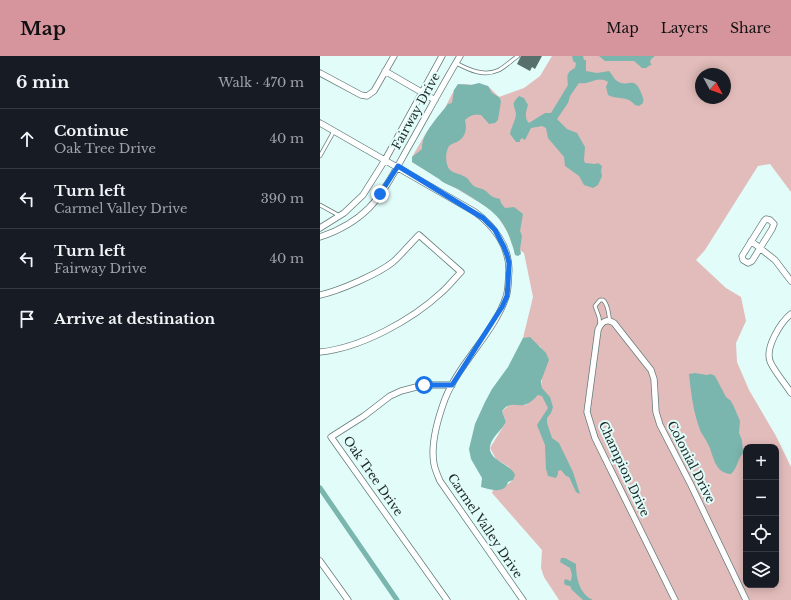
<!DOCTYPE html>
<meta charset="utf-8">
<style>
:root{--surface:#171b24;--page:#20242c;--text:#f1f3f6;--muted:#9ea1a6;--line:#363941;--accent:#d6959d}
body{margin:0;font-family:"Libre Baskerville",serif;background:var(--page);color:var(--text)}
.controls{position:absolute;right:12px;bottom:12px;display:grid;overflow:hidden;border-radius:8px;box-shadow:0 2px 10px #0003}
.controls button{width:36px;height:36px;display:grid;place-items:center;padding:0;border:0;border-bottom:1px solid var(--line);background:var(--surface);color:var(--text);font:20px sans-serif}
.compass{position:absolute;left:375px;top:12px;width:36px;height:36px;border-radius:50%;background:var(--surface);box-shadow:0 2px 10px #0003;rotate:131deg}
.stop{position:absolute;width:12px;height:12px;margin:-9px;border:3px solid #1a73e8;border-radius:50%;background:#fff}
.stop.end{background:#1a73e8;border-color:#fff;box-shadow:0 1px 4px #0008}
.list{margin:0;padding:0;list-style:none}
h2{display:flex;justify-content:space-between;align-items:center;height:52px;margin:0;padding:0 16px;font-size:17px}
h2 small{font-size:13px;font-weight:400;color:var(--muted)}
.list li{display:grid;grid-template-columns:26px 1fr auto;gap:12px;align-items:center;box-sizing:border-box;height:60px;padding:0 16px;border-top:1px solid var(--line)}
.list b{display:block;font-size:15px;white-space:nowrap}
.list p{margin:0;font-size:13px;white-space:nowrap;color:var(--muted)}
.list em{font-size:13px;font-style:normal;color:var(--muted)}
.icon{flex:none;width:22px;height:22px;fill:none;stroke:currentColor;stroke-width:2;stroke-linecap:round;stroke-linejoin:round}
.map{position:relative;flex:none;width:471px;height:544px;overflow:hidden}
header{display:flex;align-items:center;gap:24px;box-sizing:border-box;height:56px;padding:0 20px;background:var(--accent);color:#111}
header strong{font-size:19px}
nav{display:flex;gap:22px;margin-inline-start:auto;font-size:14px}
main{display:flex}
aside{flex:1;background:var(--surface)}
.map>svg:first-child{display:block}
</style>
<header>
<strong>Map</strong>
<nav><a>Map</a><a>Layers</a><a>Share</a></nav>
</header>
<main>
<aside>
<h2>6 min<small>Walk · 470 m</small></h2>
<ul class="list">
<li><svg class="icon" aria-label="ahead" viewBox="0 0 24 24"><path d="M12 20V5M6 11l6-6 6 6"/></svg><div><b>Continue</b><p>Oak Tree Drive</p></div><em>40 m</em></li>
<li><svg class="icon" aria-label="left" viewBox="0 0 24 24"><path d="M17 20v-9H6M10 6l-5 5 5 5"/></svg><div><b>Turn left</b><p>Carmel Valley Drive</p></div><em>390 m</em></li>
<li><svg class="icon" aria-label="left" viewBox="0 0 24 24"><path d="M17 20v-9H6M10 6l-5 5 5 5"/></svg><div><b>Turn left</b><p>Fairway Drive</p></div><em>40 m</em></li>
<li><svg class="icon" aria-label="arrive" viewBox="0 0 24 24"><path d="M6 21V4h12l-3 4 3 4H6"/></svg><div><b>Arrive at destination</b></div></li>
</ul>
</aside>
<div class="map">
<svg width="471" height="544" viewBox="0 0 471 544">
<rect width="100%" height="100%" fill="#e1fcf9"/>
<path fill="#e2bcba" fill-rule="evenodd" d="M232 0H471V136L450 108 438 110 385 194 376 204 406 232 421 241 426 265 416 287 417 306 429 334 456 380 471 411V544H239L224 521 221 512 222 494 172 437 173 434 182 433 193 424 189 411 176 403 170 392 186 366 182 355 191 348 206 349 218 339 222 332 221 291 203 282 213 241 204 197 192 189 188 177 177 159 167 151 92 106V101L106 77 124 54 134 34 143 28 168 30 179 41 204 32 220 20ZM381 18H405V42H381ZM426 391H456V529H426Z"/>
<path fill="#7ab5ae" d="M252 0H263L264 4H266V15L277 17 289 15C292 18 294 23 297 25 309 33 314 17 322 39 323 43 324 43 323 47L319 50 315 49C307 39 297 44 288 39L286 31 288 26C277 19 271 29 259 27L250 40 248 47 237 63 247 73 257 77 265 91 264 104 265 107 275 108 278 107 282 110 281 115 282 120 278 129 273 132 264 129 259 120 245 110 244 101 228 82 226 72 222 70 211 72 205 84 202 82 200 84V86H196L190 78C191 72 196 63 196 58 195 49 190 49 199 40L204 42 208 49C206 55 204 62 209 67L225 57H231L248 29C247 21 246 16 255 12L256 7 253 5Z
M279 0H335L331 3 330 7 332 8 326 12H322L314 5H285Z
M159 27 168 30 172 37 179 41 181 45 178 64 175 67 169 68 161 59C154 58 150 59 145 64 147 73 146 81 137 86 134 87 131 88 129 90 125 96 125 109 130 114 135 118 142 118 147 122 150 125 152 130 156 131 157 132 160 132 162 133 170 136 168 141 180 143L181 147 185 152 194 151 203 158 200 175 202 180 200 193 201 198 198 200 195 199C186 159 170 153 138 133 132 130 124 128 119 123L92 106V101L102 93C101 78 119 60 128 48L132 47 134 34 138 28 151 29Z
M210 281 226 297 229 304 221 325 222 332 230 341 233 351 231 357 227 362V367L232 382 239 387 253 416 260 438 256 436 249 421 246 420 241 414 238 415V418L236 422 228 420 226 413 225 389 217 369 228 352 222 340 218 339C215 342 211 346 207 348 198 352 190 344 182 355L186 366C182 374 174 379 171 387 164 404 191 407 195 419L193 424 188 426C185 438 170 434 161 431L162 422 151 403 149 393 155 368 165 346 172 333 188 311 203 282Z
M375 317 387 319 391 318 395 320 406 341 411 345 414 351 420 365 419 377 422 384 423 397C417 404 418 411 411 418 395 417 394 402 389 390 386 383 381 378 379 371 373 354 371 336 369 318Z
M241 502H245L256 508C256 521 259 538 273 544H263L252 534 250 530 245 529 244 526 245 523 251 525 252 519 250 512 240 506Z"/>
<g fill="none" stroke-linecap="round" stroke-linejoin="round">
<path stroke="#7ab5ae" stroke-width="5" d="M0 432 77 544"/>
</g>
<path fill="#58706c" d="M201 0H222L215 13 212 11 210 15 197 8Z"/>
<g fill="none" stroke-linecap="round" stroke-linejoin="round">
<g stroke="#657d7a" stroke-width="4.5">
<path id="service" d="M136 7C149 14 164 21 179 14 186 10 192 4 198 0
M0 100 14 75
M0 149 20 160
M280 269 279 261 275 250 280 244H283C289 249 288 258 290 265"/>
</g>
<g stroke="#657d7a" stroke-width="7">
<path id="minor" d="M65 15 115 44
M0 17 41 39 47 40 54 35 74 0
M0 67 155 156C174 170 189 190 189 214 188 223 189 233 186 241 174 277 139 307 125 343 118 362 110 387 114 408 115 414 118 420 120 425L203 544
M446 163 450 164 454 168 452 173 432 205 428 207 423 204 422 200 444 165Z
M0 172 24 157 43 139 65 104 122 0
M0 181C18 175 36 165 49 152 66 134 77 111 89 90 106 60 122 30 140 0
M431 185 455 204 471 225
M0 239C19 235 58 218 73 206 82 198 90 188 99 179L141 216C135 222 129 230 122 236 92 264 41 292 0 296
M471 258C461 266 445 291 450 305 452 312 466 329 471 337
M0 505 28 544
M127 544 11 381 44 360 70 340 81 335 104 329H132
M355 544 275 382 267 356 278 274C281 266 287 262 294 267L331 314 334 323 336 356 340 369 371 429 426 544"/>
</g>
<use href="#service" stroke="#fff" stroke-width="3"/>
<use href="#minor" stroke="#fff" stroke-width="5.5"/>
</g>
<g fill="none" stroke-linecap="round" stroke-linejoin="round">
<path stroke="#1a73e8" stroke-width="5" d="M60 138 78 110 163 162 175 174 184 191 187 199 189 207 188 228 187 240 182 251 132 329H104"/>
</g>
<g text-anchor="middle" stroke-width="4" stroke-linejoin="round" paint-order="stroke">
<g font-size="12" fill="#212b2a" stroke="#e1fcf9">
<text transform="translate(96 55) rotate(-61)" y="4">Fairway Drive</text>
<text transform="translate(371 406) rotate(63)" y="4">Colonial Drive</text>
<text transform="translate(304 413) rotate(65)" y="4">Champion Drive</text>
<text transform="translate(53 420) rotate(55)" y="4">Oak Tree Drive</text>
<text transform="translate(165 470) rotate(56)" y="4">Carmel Valley Drive</text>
</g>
</g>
</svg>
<div class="controls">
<button>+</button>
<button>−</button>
<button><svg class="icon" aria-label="locate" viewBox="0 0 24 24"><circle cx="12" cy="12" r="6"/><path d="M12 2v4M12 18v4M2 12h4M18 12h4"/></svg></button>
<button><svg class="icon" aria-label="layers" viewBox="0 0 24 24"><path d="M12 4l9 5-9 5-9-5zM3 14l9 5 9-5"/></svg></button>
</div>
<svg class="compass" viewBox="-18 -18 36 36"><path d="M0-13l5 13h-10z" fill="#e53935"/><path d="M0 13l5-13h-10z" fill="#9ea1a6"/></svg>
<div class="stop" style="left:104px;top:329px"></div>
<div class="stop end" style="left:60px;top:138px"></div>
</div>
</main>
